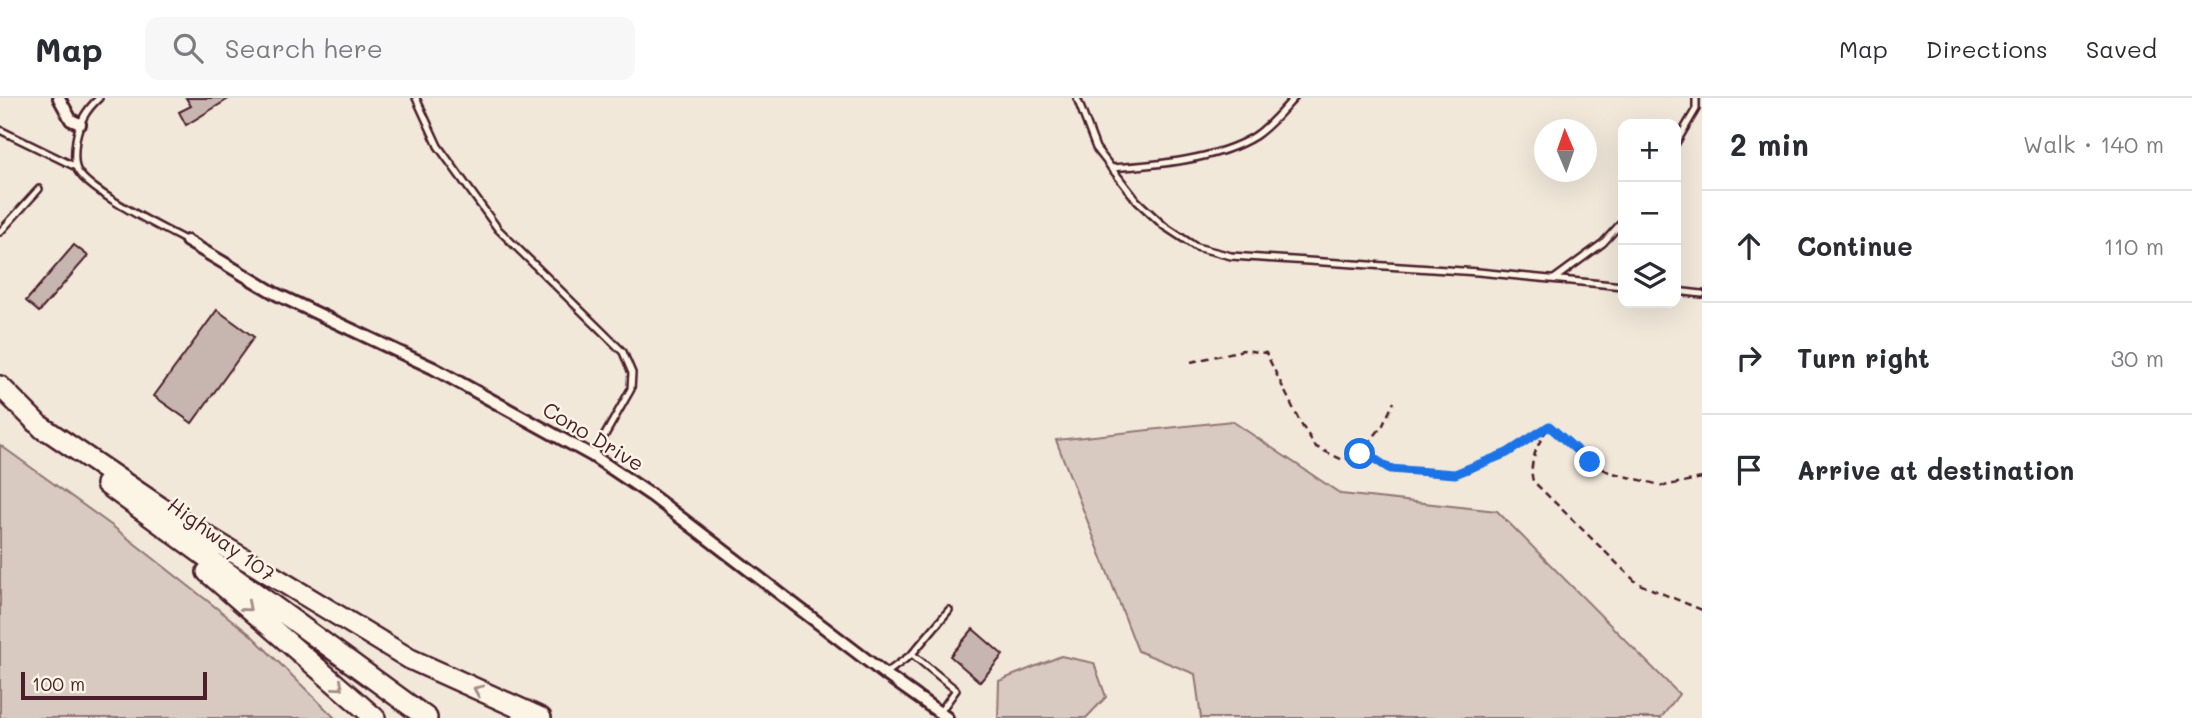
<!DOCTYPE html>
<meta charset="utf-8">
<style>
:root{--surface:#fff;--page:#f7f7f7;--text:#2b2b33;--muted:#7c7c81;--line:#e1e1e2}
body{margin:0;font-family:Mali,sans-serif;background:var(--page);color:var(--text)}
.controls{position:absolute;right:21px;top:21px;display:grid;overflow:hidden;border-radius:14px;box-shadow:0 7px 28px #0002}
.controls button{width:63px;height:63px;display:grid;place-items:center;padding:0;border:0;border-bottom:2px solid var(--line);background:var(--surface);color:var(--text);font:35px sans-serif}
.compass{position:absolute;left:1534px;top:21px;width:63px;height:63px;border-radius:50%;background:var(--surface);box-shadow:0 7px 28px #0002;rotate:358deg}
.scale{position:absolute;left:21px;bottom:18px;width:186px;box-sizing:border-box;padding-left:7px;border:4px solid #4a1f2b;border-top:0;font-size:19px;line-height:24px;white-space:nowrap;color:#4a1f2b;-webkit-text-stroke:5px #fcf5e5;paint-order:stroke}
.stop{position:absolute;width:21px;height:21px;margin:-16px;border:5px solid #1a73e8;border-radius:50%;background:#fff}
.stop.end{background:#1a73e8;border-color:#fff;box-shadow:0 2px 7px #0008}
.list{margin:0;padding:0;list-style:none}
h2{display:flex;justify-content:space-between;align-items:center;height:91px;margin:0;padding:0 28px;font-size:30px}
h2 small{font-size:23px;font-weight:400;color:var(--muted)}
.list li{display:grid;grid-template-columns:46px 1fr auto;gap:21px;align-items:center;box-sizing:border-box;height:112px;padding:0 28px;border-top:2px solid var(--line)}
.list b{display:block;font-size:26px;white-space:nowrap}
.list em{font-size:23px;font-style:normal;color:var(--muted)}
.icon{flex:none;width:38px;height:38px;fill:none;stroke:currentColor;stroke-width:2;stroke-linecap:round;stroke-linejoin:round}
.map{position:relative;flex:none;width:1702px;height:620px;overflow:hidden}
header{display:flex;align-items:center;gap:42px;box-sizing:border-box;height:98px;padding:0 35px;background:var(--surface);border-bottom:2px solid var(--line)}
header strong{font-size:33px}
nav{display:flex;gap:38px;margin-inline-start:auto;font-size:24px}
.search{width:490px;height:63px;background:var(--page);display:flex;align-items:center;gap:18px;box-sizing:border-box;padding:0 24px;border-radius:14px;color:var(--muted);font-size:26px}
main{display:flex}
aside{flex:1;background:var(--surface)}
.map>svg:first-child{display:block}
</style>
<header>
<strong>Map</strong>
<div class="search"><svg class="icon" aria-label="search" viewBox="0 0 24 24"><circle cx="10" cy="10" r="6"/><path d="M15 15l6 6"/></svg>Search here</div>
<nav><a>Map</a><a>Directions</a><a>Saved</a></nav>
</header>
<main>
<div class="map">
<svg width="1702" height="620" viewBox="0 0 1702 620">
<rect width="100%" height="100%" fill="#f1e8da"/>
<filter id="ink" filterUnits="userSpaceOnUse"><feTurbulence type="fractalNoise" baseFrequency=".0143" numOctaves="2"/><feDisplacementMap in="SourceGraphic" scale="14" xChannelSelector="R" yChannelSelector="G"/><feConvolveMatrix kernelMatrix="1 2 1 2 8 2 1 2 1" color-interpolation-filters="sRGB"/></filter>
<g filter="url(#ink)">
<path fill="#d8cac0" stroke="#917476" stroke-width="2" d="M1232 323 1341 396 1497 413 1679 596 1661 620H1201L1195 576 1138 553 1056 342Z
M0 347 111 427 251 537 335 620H0Z
M1061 558 1094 565 1106 599 1086 620H998L999 583Z"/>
<path fill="#c7b6af" stroke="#4a1f2b" stroke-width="2" d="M186 0H230L186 27 179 14 191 8Z
M74 147 88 158 39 214 26 203Z
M217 212 254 239 192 325 154 298Z
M973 531 1003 557 980 584 950 558Z"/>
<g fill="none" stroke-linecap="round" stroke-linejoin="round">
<g stroke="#4a1f2b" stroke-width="10">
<path id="service" d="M99 0C86 12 79 24 76 42 75 49 74 61 76 69 82 91 164 131 187 143
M416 0 438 48 498 131 623 254 632 275 631 291 593 358
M1077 0 1096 50 1137 103 1164 128 1196 149 1231 158 1478 174 1623 188
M0 32 76 69
M1676 45 1696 11V0
M1111 70C1155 67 1217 62 1255 38 1270 28 1282 13 1294 0
M0 134 39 91
M1554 181 1603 145 1623 123
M1676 193 1702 196
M912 556 956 592 940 614
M885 576 912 556 949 512"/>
</g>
<g stroke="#4a1f2b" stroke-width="16">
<path id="minor" d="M59 0 71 22 80 26
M187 143 276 196 433 270 593 358 651 397 885 576 947 620"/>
</g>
<g stroke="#4a1f2b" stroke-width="24">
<path id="motorway" d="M0 288 44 332
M35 324 172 417 410 561 541 620
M106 386 427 620
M207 474 375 620"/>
</g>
<path stroke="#4a1f2b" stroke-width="2.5" stroke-dasharray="7 5" stroke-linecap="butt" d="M1191 264 1243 252 1266 255 1301 326 1316 349 1343 362C1376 351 1366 366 1392 371 1404 374 1447 378 1457 375 1490 367 1520 346 1549 328L1590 364 1609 374 1664 388 1702 380
M1547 331C1538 345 1528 366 1533 383L1637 485 1702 512
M1360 356 1383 327 1394 304"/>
<use href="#service" stroke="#fcf5e5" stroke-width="5"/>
<use href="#minor" stroke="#fcf5e5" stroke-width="10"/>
<use href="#motorway" stroke="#fcf5e5" stroke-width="19"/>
</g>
<defs><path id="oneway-chevron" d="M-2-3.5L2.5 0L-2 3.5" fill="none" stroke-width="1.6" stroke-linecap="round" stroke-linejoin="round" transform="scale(1.75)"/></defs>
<g stroke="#a38a88">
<use href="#oneway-chevron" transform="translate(247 509) rotate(41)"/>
<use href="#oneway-chevron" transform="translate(339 588) rotate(41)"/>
<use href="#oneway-chevron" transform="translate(478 592) rotate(-156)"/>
</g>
</g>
<g fill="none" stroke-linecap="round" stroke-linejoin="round" filter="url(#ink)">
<path stroke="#1a73e8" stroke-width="9" d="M1360 356 1370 358 1390 371 1455 376 1507 355 1549 328 1590 364"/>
</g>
<g text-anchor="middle" stroke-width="5" stroke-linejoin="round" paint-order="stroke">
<g font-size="21" fill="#4a1f2b" stroke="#fcf5e5">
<text transform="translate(593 339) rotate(31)" y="7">Cono Drive</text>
<text transform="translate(221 442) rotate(36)" y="7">Highway 107</text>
</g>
</g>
</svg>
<div class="controls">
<button>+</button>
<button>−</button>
<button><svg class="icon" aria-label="layers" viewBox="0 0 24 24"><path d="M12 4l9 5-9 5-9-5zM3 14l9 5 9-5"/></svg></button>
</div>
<svg class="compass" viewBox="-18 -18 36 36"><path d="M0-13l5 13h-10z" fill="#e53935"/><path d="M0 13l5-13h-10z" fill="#7c7c81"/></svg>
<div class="scale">100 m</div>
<div class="stop" style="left:1360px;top:356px"></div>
<div class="stop end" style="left:1590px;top:364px"></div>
</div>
<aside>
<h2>2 min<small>Walk · 140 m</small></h2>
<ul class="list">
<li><svg class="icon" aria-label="ahead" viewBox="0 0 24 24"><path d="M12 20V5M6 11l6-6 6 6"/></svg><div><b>Continue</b></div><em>110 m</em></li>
<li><svg class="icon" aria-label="right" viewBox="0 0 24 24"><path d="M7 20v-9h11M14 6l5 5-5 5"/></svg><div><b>Turn right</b></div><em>30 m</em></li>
<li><svg class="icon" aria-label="arrive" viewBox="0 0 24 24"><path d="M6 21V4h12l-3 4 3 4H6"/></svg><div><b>Arrive at destination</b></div></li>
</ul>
</aside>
</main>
